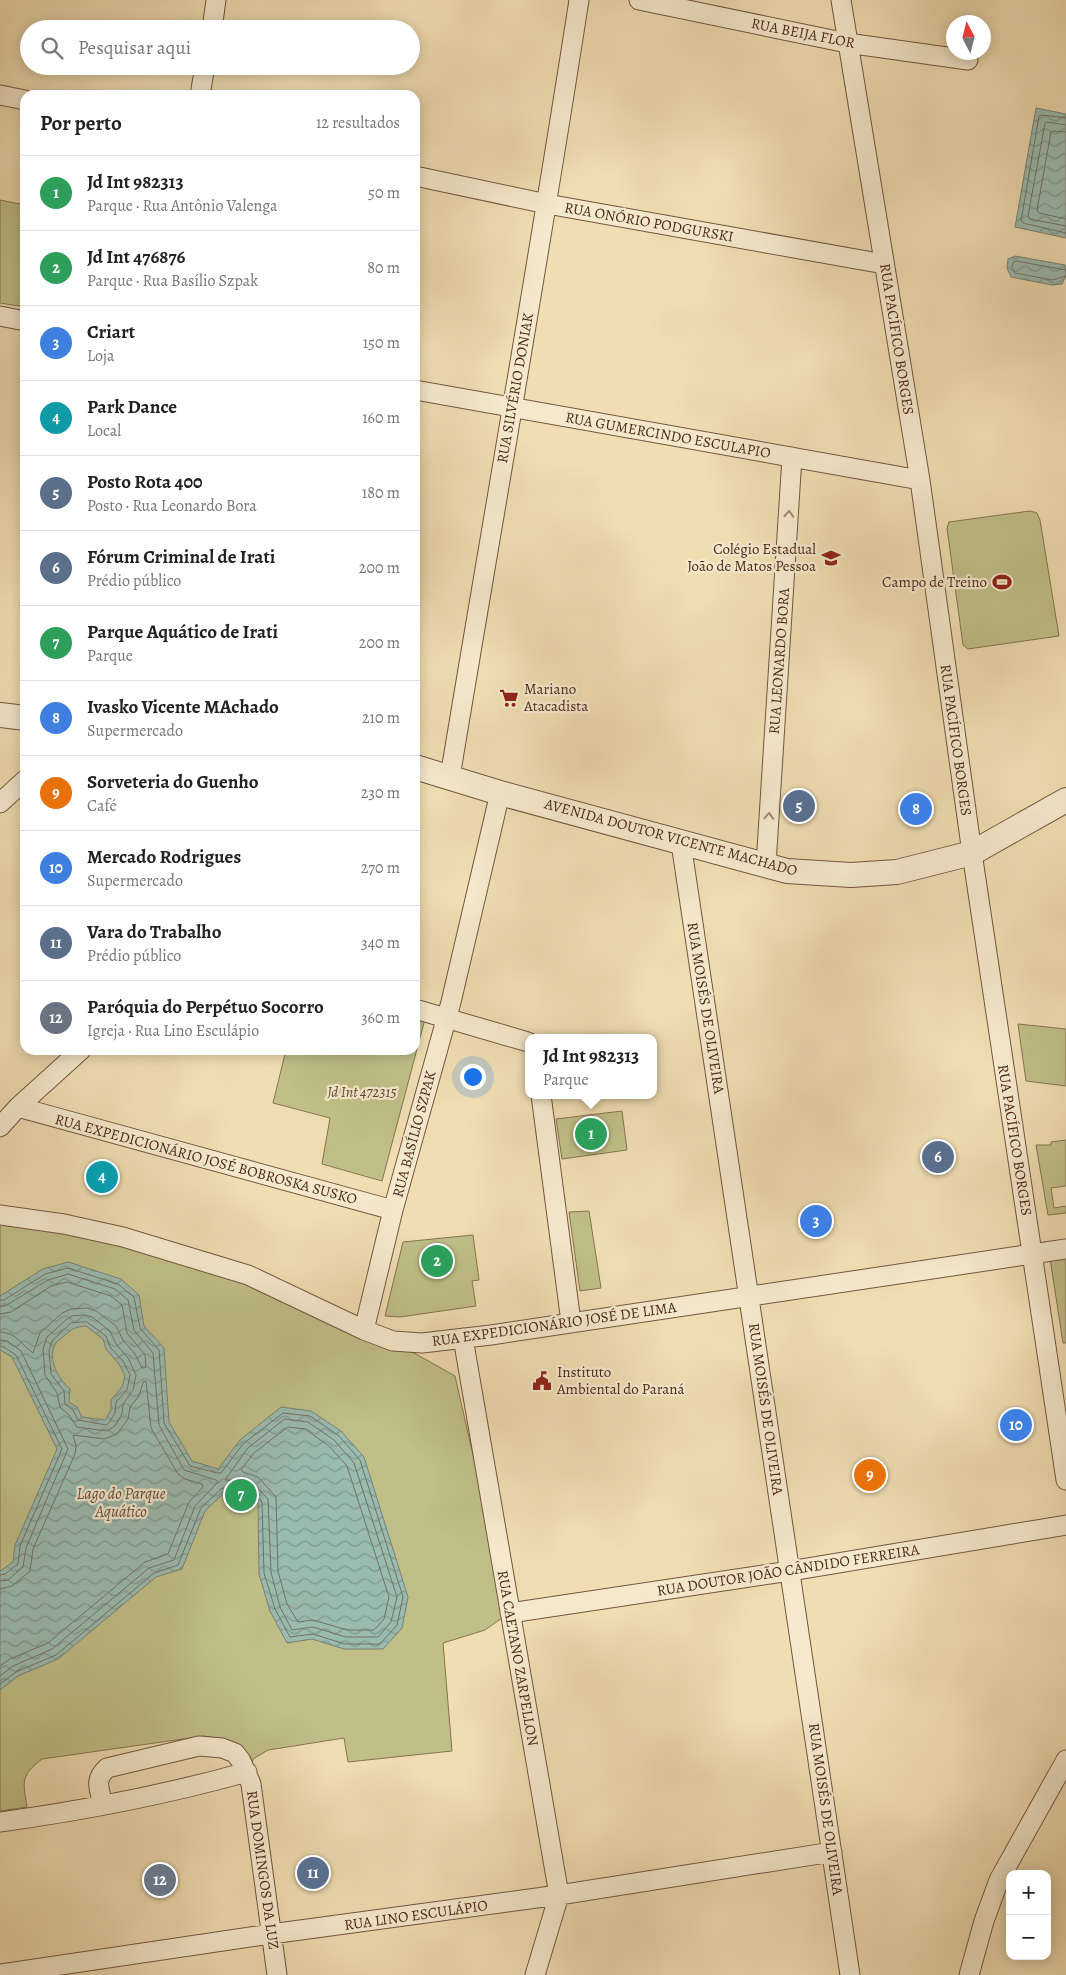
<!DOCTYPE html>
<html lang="pt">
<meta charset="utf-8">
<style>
:root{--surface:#fff;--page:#f6f6f6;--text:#222;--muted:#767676;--line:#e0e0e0;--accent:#0f766e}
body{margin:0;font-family:Alegreya,serif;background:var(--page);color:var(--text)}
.controls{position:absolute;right:15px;bottom:15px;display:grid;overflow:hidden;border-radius:10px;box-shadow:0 2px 12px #0003}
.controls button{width:45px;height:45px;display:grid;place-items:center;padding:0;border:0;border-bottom:1px solid var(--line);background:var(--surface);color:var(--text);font:25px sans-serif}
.compass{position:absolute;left:946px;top:15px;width:45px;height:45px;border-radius:50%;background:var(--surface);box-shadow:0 2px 12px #0003;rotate:353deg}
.you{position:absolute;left:472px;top:1076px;width:18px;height:18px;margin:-12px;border:4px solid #fff;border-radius:50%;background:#1a73e8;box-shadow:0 0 0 8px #1a73e833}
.badge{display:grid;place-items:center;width:32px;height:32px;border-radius:50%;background:var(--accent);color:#fff;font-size:16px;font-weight:700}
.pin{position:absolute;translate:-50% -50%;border:2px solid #fff;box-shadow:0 1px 5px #0006}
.popup{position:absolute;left:525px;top:1034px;width:132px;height:65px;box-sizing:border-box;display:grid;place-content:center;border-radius:10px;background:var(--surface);filter:drop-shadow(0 1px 4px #0005);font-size:16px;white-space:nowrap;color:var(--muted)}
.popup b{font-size:19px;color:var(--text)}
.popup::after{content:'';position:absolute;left:50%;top:100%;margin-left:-10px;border:10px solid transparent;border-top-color:var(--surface)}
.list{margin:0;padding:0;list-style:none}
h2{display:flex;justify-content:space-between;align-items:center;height:65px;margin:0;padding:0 20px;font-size:21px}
h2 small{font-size:16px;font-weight:400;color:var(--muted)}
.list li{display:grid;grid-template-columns:32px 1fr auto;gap:15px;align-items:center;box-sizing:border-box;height:75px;padding:0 20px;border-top:1px solid var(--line)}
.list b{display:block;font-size:19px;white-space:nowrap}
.list p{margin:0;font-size:16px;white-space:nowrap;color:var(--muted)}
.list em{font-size:16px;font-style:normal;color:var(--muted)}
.icon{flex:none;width:28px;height:28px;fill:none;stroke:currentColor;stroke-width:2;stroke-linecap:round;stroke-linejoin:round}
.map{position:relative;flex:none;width:1066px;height:1975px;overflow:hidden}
.search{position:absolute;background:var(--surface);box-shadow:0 2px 12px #0003;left:20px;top:20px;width:400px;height:55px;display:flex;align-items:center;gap:12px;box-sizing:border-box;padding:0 18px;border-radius:28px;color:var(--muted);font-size:19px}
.panel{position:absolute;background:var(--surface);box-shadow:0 2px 12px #0003;left:20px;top:90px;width:400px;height:965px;border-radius:15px}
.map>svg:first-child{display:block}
</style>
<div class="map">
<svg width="1066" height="1975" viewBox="0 0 1066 1975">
<defs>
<pattern id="water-waves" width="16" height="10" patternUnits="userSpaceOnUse" patternTransform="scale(1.25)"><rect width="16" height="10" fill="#9abbb0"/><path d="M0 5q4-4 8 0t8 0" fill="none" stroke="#80988e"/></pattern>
</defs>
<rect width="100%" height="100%" fill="#f0ddb2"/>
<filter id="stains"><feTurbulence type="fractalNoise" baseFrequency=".004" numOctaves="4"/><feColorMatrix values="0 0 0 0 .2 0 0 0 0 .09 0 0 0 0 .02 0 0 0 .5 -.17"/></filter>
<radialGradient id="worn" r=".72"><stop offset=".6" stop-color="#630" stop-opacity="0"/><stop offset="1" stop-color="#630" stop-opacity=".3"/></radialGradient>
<path fill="#c0bf88" stroke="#867450" d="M0 200 25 205V307L0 303Z
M1030 511 1037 513 1040 520 1059 636 968 649 963 645 947 528 949 522Z
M415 1016 425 1019 382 1181 322 1164 330 1118 273 1103 286 1050H415Z
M1018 1024 1066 1029V1086L1026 1081Z
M622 1111 627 1150 562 1159 556 1119Z
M1066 1140V1186L1051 1188 1054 1208 1066 1206V1213L1048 1215 1036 1145H1051V1142Z
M589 1211 601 1288 580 1291 569 1212Z
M0 1223 51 1228 120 1243 241 1282 416 1354 455 1376 509 1613 485 1630 443 1643 452 1751 348 1762 344 1738 268 1750 253 1759 249 1781 224 1739 204 1736 42 1759C20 1776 23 1781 27 1807L0 1811Z
M473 1235 479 1280 472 1281 476 1306 400 1317 385 1316 403 1242Z
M1066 1256V1343H1063L1050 1258Z"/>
<path fill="url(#water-waves)" stroke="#7a8074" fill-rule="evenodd" d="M1036 108 1066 114V238L1015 227Z
M1015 256 1065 265 1066 276 1062 284 1052 285 1011 277 1007 268 1008 259Z
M68 1262 121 1279 139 1295 144 1326 164 1348 169 1422 192 1461 218 1469 240 1440 281 1407 311 1411 341 1431 364 1457 408 1597 402 1628 383 1649H344L312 1639 287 1643 270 1611 259 1574 258 1504 246 1491 224 1493 205 1511 182 1569 156 1577 58 1659 18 1676 0 1690V1571L13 1562 15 1545 57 1449 12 1357 0 1350V1296L43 1269ZM86 1326 103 1339 106 1349 119 1364 125 1376 122 1387 111 1400V1410L105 1420 82 1417 77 1407 69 1402 70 1389C59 1380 46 1358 56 1343 58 1340 62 1338 65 1335 73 1328 76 1327 86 1326Z"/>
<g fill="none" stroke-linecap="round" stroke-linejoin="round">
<path stroke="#727264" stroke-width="1" d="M1066 118 1042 115 1039 116 1021 221 1023 223 1066 233
M1066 125 1047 122 1045 123 1028 216 1030 219 1066 226
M1066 132 1053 131 1051 132 1037 210 1039 213 1066 219
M1066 270 1016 261 1013 263 1012 267 1015 273 1052 280 1066 276
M0 1300H4L45 1274 68 1268 118 1284 134 1297 140 1328 159 1350 164 1423 190 1466 217 1473H221L243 1444 283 1413 310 1416 338 1435 360 1460 403 1597 397 1625 380 1644H345L313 1634 290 1637 275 1609 264 1573 262 1502 248 1487 222 1488 201 1508 178 1565 154 1573 56 1655 16 1672 0 1684
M0 1307 7 1305 48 1280 68 1274 115 1289 128 1300 134 1330 153 1353 159 1425 184 1470 216 1480 218 1482 195 1506 174 1560 149 1568 52 1649 13 1666 0 1676
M0 1314 11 1312 51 1286 67 1282 111 1296 122 1305 127 1333 145 1355 146 1367 144 1368H142L135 1354 123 1340 116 1326 96 1311 87 1308 71 1309 62 1313 40 1333 33 1353C21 1345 18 1333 0 1332
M85 1315 92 1317 110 1331 116 1344 128 1358 136 1375 133 1390 123 1404 122 1414 115 1426 107 1431 77 1427 69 1415 60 1407 57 1393 45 1375 43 1349 47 1337 67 1319 72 1316Z
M87 1322 106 1336 110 1347 123 1361 130 1375 127 1390 116 1402 115 1413 109 1423 106 1425 78 1420 73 1410 65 1404 64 1391 51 1374 49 1351 52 1341 71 1323Z
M0 1340 7 1341 21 1351 68 1449 26 1548 23 1567 8 1580 0 1581
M0 1346 4 1347 16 1355 62 1449 20 1546 18 1564 5 1574 0 1575
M285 1419 308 1422 334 1440 354 1463 397 1597 391 1622 378 1637H346L313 1627 292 1630 280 1607 271 1572 268 1499 251 1481 225 1480 248 1448Z
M288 1427 305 1429 329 1446 347 1466 389 1597 384 1619 374 1630H347L313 1620 298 1622 287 1604 278 1571 276 1497 258 1477 243 1472 241 1470 253 1454Z
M0 1589 12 1586 30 1571 33 1549 75 1454 76 1446 73 1435 104 1439 117 1434 128 1419 130 1407 139 1396 143 1382 146 1381 151 1428 178 1474 185 1479 202 1484 203 1487 189 1502 168 1554 145 1562 48 1643 10 1659 0 1666"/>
<g stroke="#74553f" stroke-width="21">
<path id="minor" d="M639 0 847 43 968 60
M841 0 920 480 972 853 1066 1480
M212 29 216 0
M0 95 25 100
M200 95 205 66
M415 176 547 204 884 264
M0 316 25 321
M415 390 920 480
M450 777C493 518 539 259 579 0
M0 803 25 780
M681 843 850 1975
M766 865 792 457
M415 1009 528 1042
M541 1095 571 1322
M18 1107 393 1210
M0 1127 18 1107 81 1050
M0 1215 64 1224 123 1237 248 1275 364 1330 393 1341 422 1343 491 1335 1066 1249
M364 1330 393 1210 451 1002 500 793
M463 1338 559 1895 535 1975
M510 1613 790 1571 1066 1525
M103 1804C99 1788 94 1780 107 1768L199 1746 222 1748 235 1753 241 1761 251 1784 277 1975
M0 1822C81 1811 168 1794 247 1772
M0 1974 271 1934 559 1895 832 1852
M969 1975 984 1921 999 1880 1066 1760"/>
</g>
<g stroke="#74553f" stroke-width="26">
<path id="tertiary" d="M0 715 25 718
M415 767 500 793 787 871 851 875 897 872 972 853 1066 800"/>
</g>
<use href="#minor" stroke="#f5e9cd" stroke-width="19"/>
<use href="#tertiary" stroke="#f5e9cd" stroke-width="24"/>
</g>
<defs><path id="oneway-chevron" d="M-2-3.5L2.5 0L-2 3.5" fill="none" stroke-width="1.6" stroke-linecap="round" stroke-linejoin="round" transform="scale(1.25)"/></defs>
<g stroke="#a08873">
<use href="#oneway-chevron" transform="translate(789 514) rotate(-86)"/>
<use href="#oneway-chevron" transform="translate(769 816) rotate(-86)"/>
</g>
<defs>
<g id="school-bare" transform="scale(1.5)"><path d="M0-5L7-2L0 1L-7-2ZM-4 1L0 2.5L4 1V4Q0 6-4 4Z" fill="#8f2418" stroke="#f5e9cd" stroke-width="2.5" paint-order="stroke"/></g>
<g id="stadium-bare" transform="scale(1.5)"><path d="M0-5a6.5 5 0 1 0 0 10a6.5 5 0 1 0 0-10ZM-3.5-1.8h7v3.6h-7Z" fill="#8f2418" stroke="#f5e9cd" stroke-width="2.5" paint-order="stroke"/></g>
<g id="supermarket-bare" transform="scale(1.5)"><path d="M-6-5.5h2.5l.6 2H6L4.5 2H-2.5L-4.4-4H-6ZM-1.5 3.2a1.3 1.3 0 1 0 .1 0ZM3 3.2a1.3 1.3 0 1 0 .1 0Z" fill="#8f2418" stroke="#f5e9cd" stroke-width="2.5" paint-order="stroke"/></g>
<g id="civic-bare" transform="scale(1.5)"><path d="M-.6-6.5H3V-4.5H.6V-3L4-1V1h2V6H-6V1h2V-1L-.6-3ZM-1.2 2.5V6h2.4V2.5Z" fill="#8f2418" stroke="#f5e9cd" stroke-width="2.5" paint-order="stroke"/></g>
</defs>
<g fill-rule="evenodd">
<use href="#school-bare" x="831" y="558"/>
<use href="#stadium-bare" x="1002" y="582"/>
<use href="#supermarket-bare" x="509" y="698"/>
<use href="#civic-bare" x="542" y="1381"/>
</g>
<g text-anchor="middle" stroke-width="4.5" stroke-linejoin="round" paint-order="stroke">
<g font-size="15" fill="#4b2819" stroke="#f5e9cd">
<text transform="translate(803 33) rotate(11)" y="5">RUA BEIJA FLOR</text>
<text transform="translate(649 222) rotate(10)" y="5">RUA ONÓRIO PODGURSKI</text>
<text transform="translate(897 339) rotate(81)" y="5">RUA PACÍFICO BORGES</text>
<text transform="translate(515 388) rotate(-80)" y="5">RUA SILVÉRIO DONIAK</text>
<text transform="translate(668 435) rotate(10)" y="5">RUA GUMERCINDO ESCULAPIO</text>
<text transform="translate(779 661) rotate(-86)" y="5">RUA LEONARDO BORA</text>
<text transform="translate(956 740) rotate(82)" y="5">RUA PACÍFICO BORGES</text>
<text transform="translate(671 837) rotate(15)" y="5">AVENIDA DOUTOR VICENTE MACHADO</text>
<text transform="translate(706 1008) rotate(81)" y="5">RUA MOISÉS DE OLIVEIRA</text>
<text transform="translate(414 1134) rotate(-75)" y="5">RUA BASÍLIO SZPAK</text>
<text transform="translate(1015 1140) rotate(81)" y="5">RUA PACÍFICO BORGES</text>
<text transform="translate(206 1159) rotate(15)" y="5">RUA EXPEDICIONÁRIO JOSÉ BOBROSKA SUSKO</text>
<text transform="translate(554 1324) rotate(-8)" y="5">RUA EXPEDICIONÁRIO JOSÉ DE LIMA</text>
<text transform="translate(766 1409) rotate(82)" y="5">RUA MOISÉS DE OLIVEIRA</text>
<text transform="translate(788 1570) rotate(-9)" y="5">RUA DOUTOR JOÃO CÂNDIDO FERREIRA</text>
<text transform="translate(518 1658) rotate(80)" y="5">RUA CAETANO ZARPELLON</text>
<text transform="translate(826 1809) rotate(82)" y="5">RUA MOISÉS DE OLIVEIRA</text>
<text transform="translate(263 1870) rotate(82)" y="5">RUA DOMINGOS DA LUZ</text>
<text transform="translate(416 1915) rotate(-8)" y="5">RUA LINO ESCULÁPIO</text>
</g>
<g font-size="15" fill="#4b2819" stroke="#f5e9cd" text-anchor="end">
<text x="816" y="554">Colégio Estadual<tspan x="816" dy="17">João de Matos Pessoa</tspan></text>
<text x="987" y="587">Campo de Treino</text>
<text x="524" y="694" text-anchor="start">Mariano<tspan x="524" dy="17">Atacadista</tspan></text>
<text x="557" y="1377" text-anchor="start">Instituto<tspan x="557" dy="17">Ambiental do Paraná</tspan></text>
</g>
<g font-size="15" font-style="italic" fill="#62462f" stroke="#f5e9cd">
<text x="362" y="1097">Jd Int 472315</text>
</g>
<g font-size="16" font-style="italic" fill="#5f4d3f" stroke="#f5e9cd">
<text x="121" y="1499">Lago do Parque<tspan x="121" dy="18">Aquático</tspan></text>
</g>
</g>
<rect width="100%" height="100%" filter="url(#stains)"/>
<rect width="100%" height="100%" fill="url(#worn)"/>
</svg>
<div class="controls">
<button>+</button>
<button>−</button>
</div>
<svg class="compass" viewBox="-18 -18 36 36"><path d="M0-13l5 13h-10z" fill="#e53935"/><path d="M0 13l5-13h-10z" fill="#767676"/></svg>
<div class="you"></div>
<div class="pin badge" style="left:591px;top:1134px;background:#2e9e5b">1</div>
<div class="popup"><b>Jd Int 982313</b>Parque</div>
<div class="pin badge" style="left:437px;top:1261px;background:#2e9e5b">2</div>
<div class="pin badge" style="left:816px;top:1221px;background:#3f7fe0">3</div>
<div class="pin badge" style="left:102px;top:1177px;background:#0f9aa8">4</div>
<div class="pin badge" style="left:799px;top:806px;background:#5c6f8a">5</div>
<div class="pin badge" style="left:938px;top:1157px;background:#5c6f8a">6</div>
<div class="pin badge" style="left:241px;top:1495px;background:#2e9e5b">7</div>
<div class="pin badge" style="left:916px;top:809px;background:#3f7fe0">8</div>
<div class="pin badge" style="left:870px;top:1475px;background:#e8710a">9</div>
<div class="pin badge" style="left:1016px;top:1425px;background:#3f7fe0">10</div>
<div class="pin badge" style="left:313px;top:1873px;background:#5c6f8a">11</div>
<div class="pin badge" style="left:160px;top:1880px;background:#6b7280">12</div>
<div class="search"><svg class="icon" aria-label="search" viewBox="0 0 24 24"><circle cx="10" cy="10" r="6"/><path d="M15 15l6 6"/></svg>Pesquisar aqui</div>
<section class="panel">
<h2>Por perto<small>12 resultados</small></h2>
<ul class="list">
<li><span class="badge" style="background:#2e9e5b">1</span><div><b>Jd Int 982313</b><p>Parque · Rua Antônio Valenga</p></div><em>50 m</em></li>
<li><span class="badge" style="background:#2e9e5b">2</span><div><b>Jd Int 476876</b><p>Parque · Rua Basílio Szpak</p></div><em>80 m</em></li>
<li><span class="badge" style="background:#3f7fe0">3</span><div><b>Criart</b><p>Loja</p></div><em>150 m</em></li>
<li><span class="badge" style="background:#0f9aa8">4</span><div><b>Park Dance</b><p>Local</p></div><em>160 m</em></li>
<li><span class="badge" style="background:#5c6f8a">5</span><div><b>Posto Rota 400</b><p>Posto · Rua Leonardo Bora</p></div><em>180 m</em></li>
<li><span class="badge" style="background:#5c6f8a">6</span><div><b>Fórum Criminal de Irati</b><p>Prédio público</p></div><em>200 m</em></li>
<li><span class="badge" style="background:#2e9e5b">7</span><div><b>Parque Aquático de Irati</b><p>Parque</p></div><em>200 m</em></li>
<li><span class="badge" style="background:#3f7fe0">8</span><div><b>Ivasko Vicente MAchado</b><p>Supermercado</p></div><em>210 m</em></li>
<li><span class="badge" style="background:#e8710a">9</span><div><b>Sorveteria do Guenho</b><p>Café</p></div><em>230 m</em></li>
<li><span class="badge" style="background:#3f7fe0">10</span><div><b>Mercado Rodrigues</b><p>Supermercado</p></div><em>270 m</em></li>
<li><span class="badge" style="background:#5c6f8a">11</span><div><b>Vara do Trabalho</b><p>Prédio público</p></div><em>340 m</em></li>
<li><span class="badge" style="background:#6b7280">12</span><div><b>Paróquia do Perpétuo Socorro</b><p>Igreja · Rua Lino Esculápio</p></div><em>360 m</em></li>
</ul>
</section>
</div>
